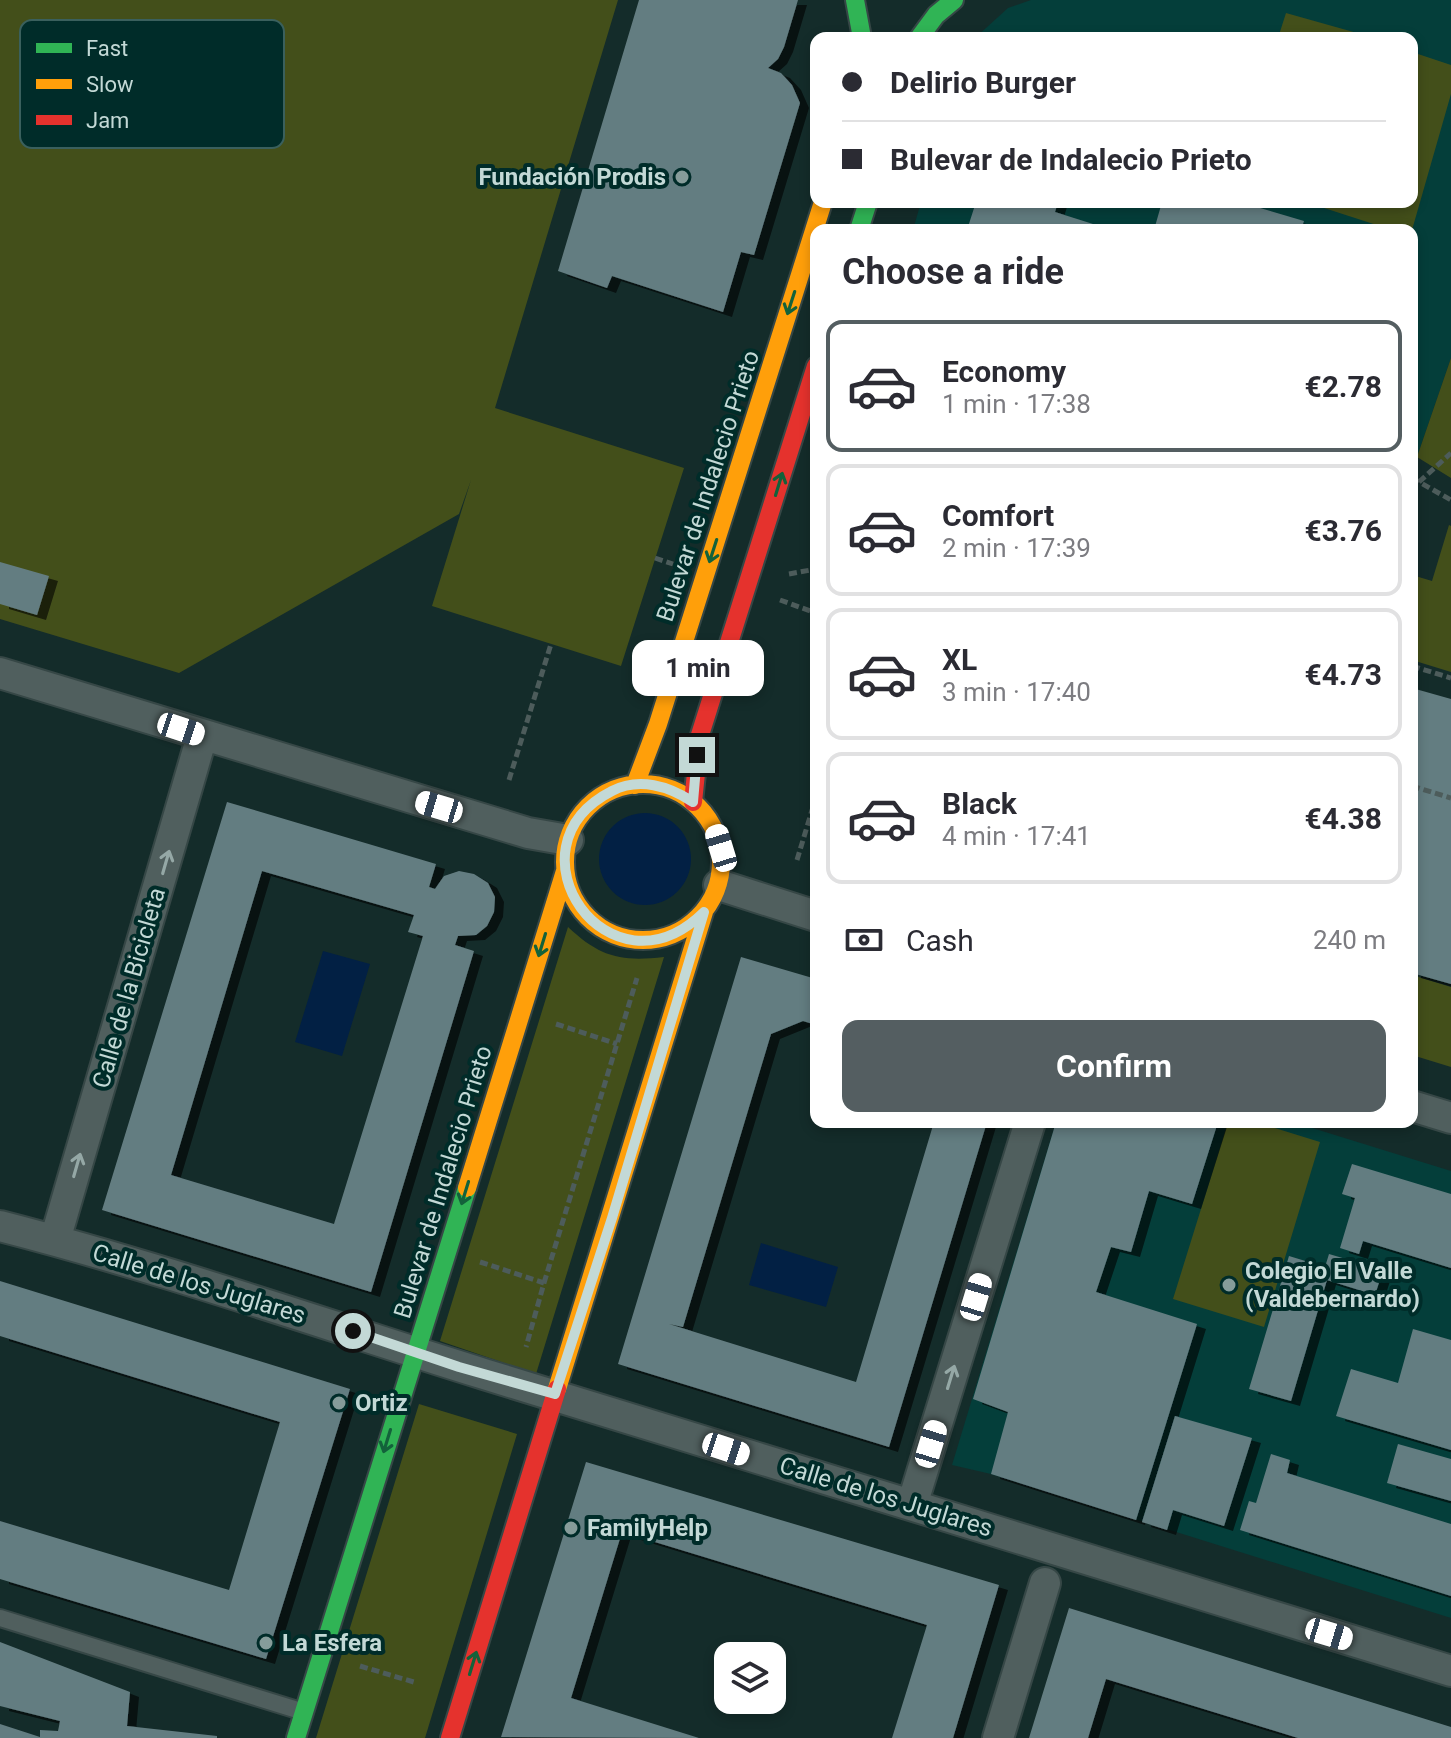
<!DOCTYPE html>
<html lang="en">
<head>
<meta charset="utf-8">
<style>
	body { margin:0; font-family:Roboto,sans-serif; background:#f2f2f3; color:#2b2b33; height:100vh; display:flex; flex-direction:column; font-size:30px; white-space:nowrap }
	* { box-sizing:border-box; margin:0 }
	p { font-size:26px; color:#7c7c81 }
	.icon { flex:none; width:44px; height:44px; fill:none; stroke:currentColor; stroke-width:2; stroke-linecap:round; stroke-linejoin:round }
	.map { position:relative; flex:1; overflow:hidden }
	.sheet { position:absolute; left:810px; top:224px; width:608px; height:904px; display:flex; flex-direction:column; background:#fff; border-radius:16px; box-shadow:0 4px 12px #0003 }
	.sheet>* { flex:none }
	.banner { position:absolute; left:810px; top:32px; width:608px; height:176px; border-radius:16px; box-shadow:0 4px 12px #0003; display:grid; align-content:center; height:176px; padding:0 32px; background:#fff }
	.buttons { position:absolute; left:714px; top:1642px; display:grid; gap:16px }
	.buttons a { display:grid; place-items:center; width:72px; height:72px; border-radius:16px; background:#fff; box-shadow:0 4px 12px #0003; font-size:40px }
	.end { position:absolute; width:36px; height:36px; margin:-18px; border:10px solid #c3d9d6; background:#111; box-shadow:0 0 0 4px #111 }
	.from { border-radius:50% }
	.bubble { position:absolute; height:56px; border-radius:16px; background:#fff; box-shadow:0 4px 12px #0003; font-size:26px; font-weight:700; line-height:56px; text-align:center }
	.car { position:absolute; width:24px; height:48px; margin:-24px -12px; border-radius:10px; box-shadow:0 0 6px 2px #0007; background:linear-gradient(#fff 24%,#345 0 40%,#fff 0 76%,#345 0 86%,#fff 0) }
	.banner b { display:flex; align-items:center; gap:28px; height:76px; font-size:30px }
	.banner b+b { border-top:2px solid #e1e1e2 }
	.banner i { width:20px; height:20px; background:#2b2b33 }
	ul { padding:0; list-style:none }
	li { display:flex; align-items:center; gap:24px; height:132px; margin:0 16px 12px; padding:0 16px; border:4px solid #e1e1e2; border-radius:16px }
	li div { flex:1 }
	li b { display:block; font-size:30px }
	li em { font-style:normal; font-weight:700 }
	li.current { border-color:#545e61 }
	li>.icon { width:72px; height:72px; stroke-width:1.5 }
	h2 { padding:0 32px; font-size:36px; line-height:96px }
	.pay { display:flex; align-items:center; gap:20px; height:88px; padding:0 32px; font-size:30px }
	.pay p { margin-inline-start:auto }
	.action { display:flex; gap:16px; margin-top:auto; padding:16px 32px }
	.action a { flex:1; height:92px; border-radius:16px; background:#545e61; color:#fff; font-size:32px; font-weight:700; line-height:92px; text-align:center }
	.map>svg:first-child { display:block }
	.built { fill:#043e3a }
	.green { fill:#434f1a }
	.water { fill:#022044 }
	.building { fill:#647d81; fill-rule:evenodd; filter:url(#shadow) }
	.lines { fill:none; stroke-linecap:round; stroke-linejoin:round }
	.lane-casing { stroke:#364746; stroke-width:20 }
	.street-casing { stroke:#364746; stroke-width:34 }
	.fast-casing { stroke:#364746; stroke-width:22 }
	.slow-casing { stroke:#364746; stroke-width:22 }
	.jam-casing { stroke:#364746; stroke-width:22 }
	.path { stroke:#4d5c5b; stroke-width:5; stroke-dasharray:8 4; stroke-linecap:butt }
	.lane { stroke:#505f5e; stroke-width:16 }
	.street { stroke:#505f5e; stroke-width:30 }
	.fast { stroke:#30b455; stroke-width:18 }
	.slow { stroke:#ff9f0a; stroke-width:18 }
	.jam { stroke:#e5322d; stroke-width:18 }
	.oneway { stroke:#13623b }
	.oneway2 { stroke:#95a8a6 }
	.route { stroke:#c3d9d6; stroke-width:10 }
	.poi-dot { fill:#869c9a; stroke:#002c29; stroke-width:3 }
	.labels { text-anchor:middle; stroke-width:8; stroke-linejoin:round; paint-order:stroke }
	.poi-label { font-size:24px; font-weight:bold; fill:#c3d9d6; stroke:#002c29; text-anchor:start }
	.street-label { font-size:24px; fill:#c3d9d6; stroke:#002c29 }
	.key { fill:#002c29; stroke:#3a605d; stroke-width:2 }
	.key-label { font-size:22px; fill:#c3d9d6 }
</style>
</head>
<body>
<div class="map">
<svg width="1451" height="1738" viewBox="0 0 1451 1738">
	<defs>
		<filter id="shadow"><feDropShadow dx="9" dy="5" stdDeviation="0" flood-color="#0009"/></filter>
	</defs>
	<rect width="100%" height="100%" fill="#142c2a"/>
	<path class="built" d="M 1031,0 L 1451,0 L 1451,358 L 1417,457 L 1412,453 L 1412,230 L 913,230 L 921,202 L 1412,202 L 1412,38 L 975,38 L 1008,8 Z
		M 1056,1122 L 1293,1122 L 1451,1171 L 1451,1618 L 991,1474 L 952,1465 Z"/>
	<path class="green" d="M 0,0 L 618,0 L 495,408 L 684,468 L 621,666 L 432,606 L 471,480 L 459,514 L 179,673 L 0,619 Z
		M 1286,13 L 1357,33 L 1355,38 L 1278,38 Z
		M 1412,52 L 1451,65 L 1451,94 L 1412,230 L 1392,230 L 1318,206 L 1319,202 L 1412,202 Z
		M 1451,358 L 1451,478 L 1417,457 Z
		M 1449,525 L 1451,526 L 1451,672 L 1412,660 L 1412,575 L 1432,581 Z
		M 568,927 C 600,957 621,962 664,957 L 536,1374 L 440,1341 Z
		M 1412,975 L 1451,987 L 1451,1067 L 1412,1055 Z
		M 1228,1122 L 1256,1122 L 1320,1142 L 1264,1327 L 1173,1299 Z
		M 419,1404 L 517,1434 L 425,1738 L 316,1738 Z"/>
	<path class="water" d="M599 859a46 46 0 1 1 92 0a46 46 0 1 1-92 0Z
		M 323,951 L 370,964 L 342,1056 L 295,1042 Z
		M 761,1243 L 838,1267 L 826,1307 L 749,1285 Z"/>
	<path class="building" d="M 639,0 L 798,0 L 784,47 L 778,59 L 768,68 L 781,73 L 792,85 L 800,103 L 754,255 L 741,252 L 723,312 L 612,276 L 607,288 L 558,271 Z
		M 976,202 L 1058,202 L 1055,212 L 1112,230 L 967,230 Z
		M 1162,202 L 1240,202 L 1304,221 L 1301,230 L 1154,230 Z
		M 0,562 L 49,576 L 37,615 L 0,604 Z
		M 1412,688 L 1451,699 L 1451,984 L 1412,973 Z
		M 227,802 L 436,864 L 429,887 L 435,889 L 444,876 L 459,871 L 474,874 L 488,883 L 495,897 L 494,912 L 487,926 L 476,935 L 458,936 L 455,945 L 474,951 L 371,1292 L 102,1210 ZM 262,871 L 414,915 L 408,932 L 423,936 L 334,1224 L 171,1175 Z
		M 741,957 L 816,979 L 816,1025 L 803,1021 L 771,1034 L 683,1327 L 669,1324 L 856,1382 L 934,1122 L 987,1122 L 889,1447 L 618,1364 Z
		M 1056,1122 L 1218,1122 L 1192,1204 L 1149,1191 L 1131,1252 L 1111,1247 L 1096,1292 L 1197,1324 L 1136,1520 L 991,1474 L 1008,1412 L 973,1399 Z
		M 1352,1164 L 1451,1194 L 1451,1268 L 1363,1241 L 1359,1254 L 1340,1248 L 1355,1198 L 1342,1194 Z
		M 1329,1254 L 1383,1270 L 1375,1295 L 1327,1280 L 1291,1401 L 1249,1389 L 1289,1256 L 1325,1267 Z
		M 0,1281 L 350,1389 L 266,1659 L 0,1579 L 0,1521 L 229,1590 L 280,1422 L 0,1336 Z
		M 1413,1329 L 1451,1340 L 1451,1450 L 1336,1416 L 1351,1369 L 1398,1383 Z
		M 1175,1416 L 1252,1438 L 1224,1526 L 1173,1510 L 1167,1530 L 1142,1522 Z
		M 1398,1444 L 1451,1459 L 1451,1501 L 1387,1483 Z
		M 1271,1454 L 1290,1460 L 1287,1473 L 1451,1524 L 1451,1596 L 1240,1530 L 1249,1501 L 1256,1503 Z
		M 586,1462 L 999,1585 L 953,1738 L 892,1738 L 927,1625 L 622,1532 L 571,1698 L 699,1738 L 501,1737 Z
		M 1069,1608 L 1451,1727 L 1451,1738 L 1298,1738 L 1106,1679 L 1088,1738 L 1029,1738 Z
		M 0,1642 L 130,1692 L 127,1726 L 217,1736 L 217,1738 L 40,1738 L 40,1730 L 58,1731 L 60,1721 L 0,1706 Z
		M 0,1724 L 40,1737 L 40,1738 L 0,1738 Z"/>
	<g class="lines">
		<defs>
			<path id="lane" d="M 0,1618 L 304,1712"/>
			<path id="street" d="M 0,673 L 528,833 L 568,840
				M 719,885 L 816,916
				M 1412,1106 L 1451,1118
				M 0,1226 C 163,1268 323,1324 484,1374 L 1451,1671
				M 55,1240 L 202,736
				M 912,1505 L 1030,1122
				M 998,1738 L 1045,1583"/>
			<path id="fast" d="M 855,0 L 862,38
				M 919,38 L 936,15 L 954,0
				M 859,230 L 868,202
				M 296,1738 L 467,1188"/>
			<path id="slow" d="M565 862a78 78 0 1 1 156 0a78 78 0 1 1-156 0Z
				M 635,785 L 658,724 L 823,202
				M 467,1188 L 565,871
				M 557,1389 L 704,912"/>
			<path id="jam" d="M 693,802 L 700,735 L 816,366
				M 450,1738 L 557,1389"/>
		</defs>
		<use href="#lane" class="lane-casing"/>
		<use href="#street" class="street-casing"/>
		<use href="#fast" class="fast-casing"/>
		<use href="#slow" class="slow-casing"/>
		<use href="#jam" class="jam-casing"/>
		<path class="path" d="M 1412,478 L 1451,500
			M 1419,482 L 1451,453
			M 655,558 L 673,564
			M 789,574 L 816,569
			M 780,600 L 816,613
			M 1412,666 L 1451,678
			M 509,780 L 551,644
			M 1412,786 L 1451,798
			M 797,860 L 816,797
			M 556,1024 L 617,1044
			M 480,1262 L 544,1283 L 526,1347
			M 544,1283 L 637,978
			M 360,1666 L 417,1683"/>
		<use href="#lane" class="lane"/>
		<use href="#street" class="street"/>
		<use href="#fast" class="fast"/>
		<use href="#slow" class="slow"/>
		<use href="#jam" class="jam"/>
	</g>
	<defs><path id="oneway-shaft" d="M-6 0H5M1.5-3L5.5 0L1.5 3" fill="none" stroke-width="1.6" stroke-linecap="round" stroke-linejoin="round" transform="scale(2)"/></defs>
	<g class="oneway">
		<use href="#oneway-shaft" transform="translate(791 303) rotate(108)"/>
		<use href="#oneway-shaft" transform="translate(779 484) rotate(-73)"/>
		<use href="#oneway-shaft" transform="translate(713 551) rotate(108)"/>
		<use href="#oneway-shaft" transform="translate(542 945) rotate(107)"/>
		<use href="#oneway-shaft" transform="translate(465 1193) rotate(107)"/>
		<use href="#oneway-shaft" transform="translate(387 1441) rotate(107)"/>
		<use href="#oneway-shaft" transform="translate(473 1663) rotate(-73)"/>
	</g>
	<g class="oneway2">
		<use href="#oneway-shaft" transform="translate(166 862) rotate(-74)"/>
		<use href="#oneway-shaft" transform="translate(77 1165) rotate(-74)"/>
		<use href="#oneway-shaft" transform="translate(951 1377) rotate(-73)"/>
	</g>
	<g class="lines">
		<path class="route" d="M 353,1331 L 459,1367 L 555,1394 L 612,1218 L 704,912 C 610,1005 500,848 612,791 C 639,777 669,786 693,802 L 697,755"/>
	</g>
	<g class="poi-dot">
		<circle cx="682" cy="177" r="8"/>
		<circle cx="1229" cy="1285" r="8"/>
		<circle cx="339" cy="1403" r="8"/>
		<circle cx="571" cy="1528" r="8"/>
		<circle cx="266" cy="1643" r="8"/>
	</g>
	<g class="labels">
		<g class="poi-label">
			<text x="666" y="185" text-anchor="end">Fundación Prodis</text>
			<text x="1245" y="1279">Colegio El Valle<tspan x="1245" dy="28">(Valdebernardo)</tspan></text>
			<text x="355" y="1411">Ortiz</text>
			<text x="587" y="1536">FamilyHelp</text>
			<text x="282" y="1651">La Esfera</text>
		</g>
		<g class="street-label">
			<text transform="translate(708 486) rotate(-72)" y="8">Bulevar de Indalecio Prieto</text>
			<text transform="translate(129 988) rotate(-74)" y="8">Calle de la Bicicleta</text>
			<text transform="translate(443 1182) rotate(-73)" y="8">Bulevar de Indalecio Prieto</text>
			<text transform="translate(199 1284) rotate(17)" y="8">Calle de los Juglares</text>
			<text transform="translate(886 1497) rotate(17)" y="8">Calle de los Juglares</text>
		</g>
	</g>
	<rect x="20" y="20" width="264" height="128" rx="12" class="key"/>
	<rect x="36" y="43" width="36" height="10" fill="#30b455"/>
	<rect x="36" y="79" width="36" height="10" fill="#ff9f0a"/>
	<rect x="36" y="115" width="36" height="10" fill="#e5322d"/>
	<g class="key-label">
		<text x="86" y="56">Fast</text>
		<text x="86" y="92">Slow</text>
		<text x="86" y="128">Jam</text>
	</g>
</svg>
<div class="buttons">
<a><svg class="icon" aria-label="layers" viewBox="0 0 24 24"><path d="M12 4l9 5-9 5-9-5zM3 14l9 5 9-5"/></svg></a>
</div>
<i class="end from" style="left:353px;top:1331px"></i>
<i class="end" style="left:697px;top:755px"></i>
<div class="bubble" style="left:632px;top:640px;width:132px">1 min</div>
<i class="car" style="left:181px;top:729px;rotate:108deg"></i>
<i class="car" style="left:439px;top:807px;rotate:287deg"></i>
<i class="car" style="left:721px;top:848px;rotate:343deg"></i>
<i class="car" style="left:976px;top:1297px;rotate:17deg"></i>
<i class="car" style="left:931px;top:1444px;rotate:17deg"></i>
<i class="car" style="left:726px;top:1449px;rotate:108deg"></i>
<i class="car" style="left:1329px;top:1634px;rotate:107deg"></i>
<div class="banner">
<b><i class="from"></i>Delirio Burger</b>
<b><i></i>Bulevar de Indalecio Prieto</b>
</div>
<section class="sheet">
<h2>Choose a ride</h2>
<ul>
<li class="current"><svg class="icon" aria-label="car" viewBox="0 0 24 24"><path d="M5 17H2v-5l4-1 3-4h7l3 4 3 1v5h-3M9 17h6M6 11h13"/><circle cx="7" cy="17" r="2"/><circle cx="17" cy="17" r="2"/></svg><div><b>Economy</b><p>1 min · 17:38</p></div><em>€2.78</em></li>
<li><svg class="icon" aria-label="car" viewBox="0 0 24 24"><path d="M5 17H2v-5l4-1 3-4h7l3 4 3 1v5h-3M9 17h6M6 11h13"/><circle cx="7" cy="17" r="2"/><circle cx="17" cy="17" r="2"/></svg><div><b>Comfort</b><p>2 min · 17:39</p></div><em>€3.76</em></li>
<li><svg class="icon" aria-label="car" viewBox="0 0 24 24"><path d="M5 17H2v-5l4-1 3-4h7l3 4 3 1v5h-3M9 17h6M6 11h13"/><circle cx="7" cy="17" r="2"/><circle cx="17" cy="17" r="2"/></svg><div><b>XL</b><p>3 min · 17:40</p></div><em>€4.73</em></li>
<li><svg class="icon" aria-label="car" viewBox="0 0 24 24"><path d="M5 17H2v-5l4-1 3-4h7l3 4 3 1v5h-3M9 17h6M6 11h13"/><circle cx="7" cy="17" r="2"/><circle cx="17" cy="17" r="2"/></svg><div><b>Black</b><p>4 min · 17:41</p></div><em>€4.38</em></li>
</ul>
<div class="pay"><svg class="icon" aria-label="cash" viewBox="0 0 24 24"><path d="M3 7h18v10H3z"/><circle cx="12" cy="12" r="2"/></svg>Cash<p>240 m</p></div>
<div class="action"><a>Confirm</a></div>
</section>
</div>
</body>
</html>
